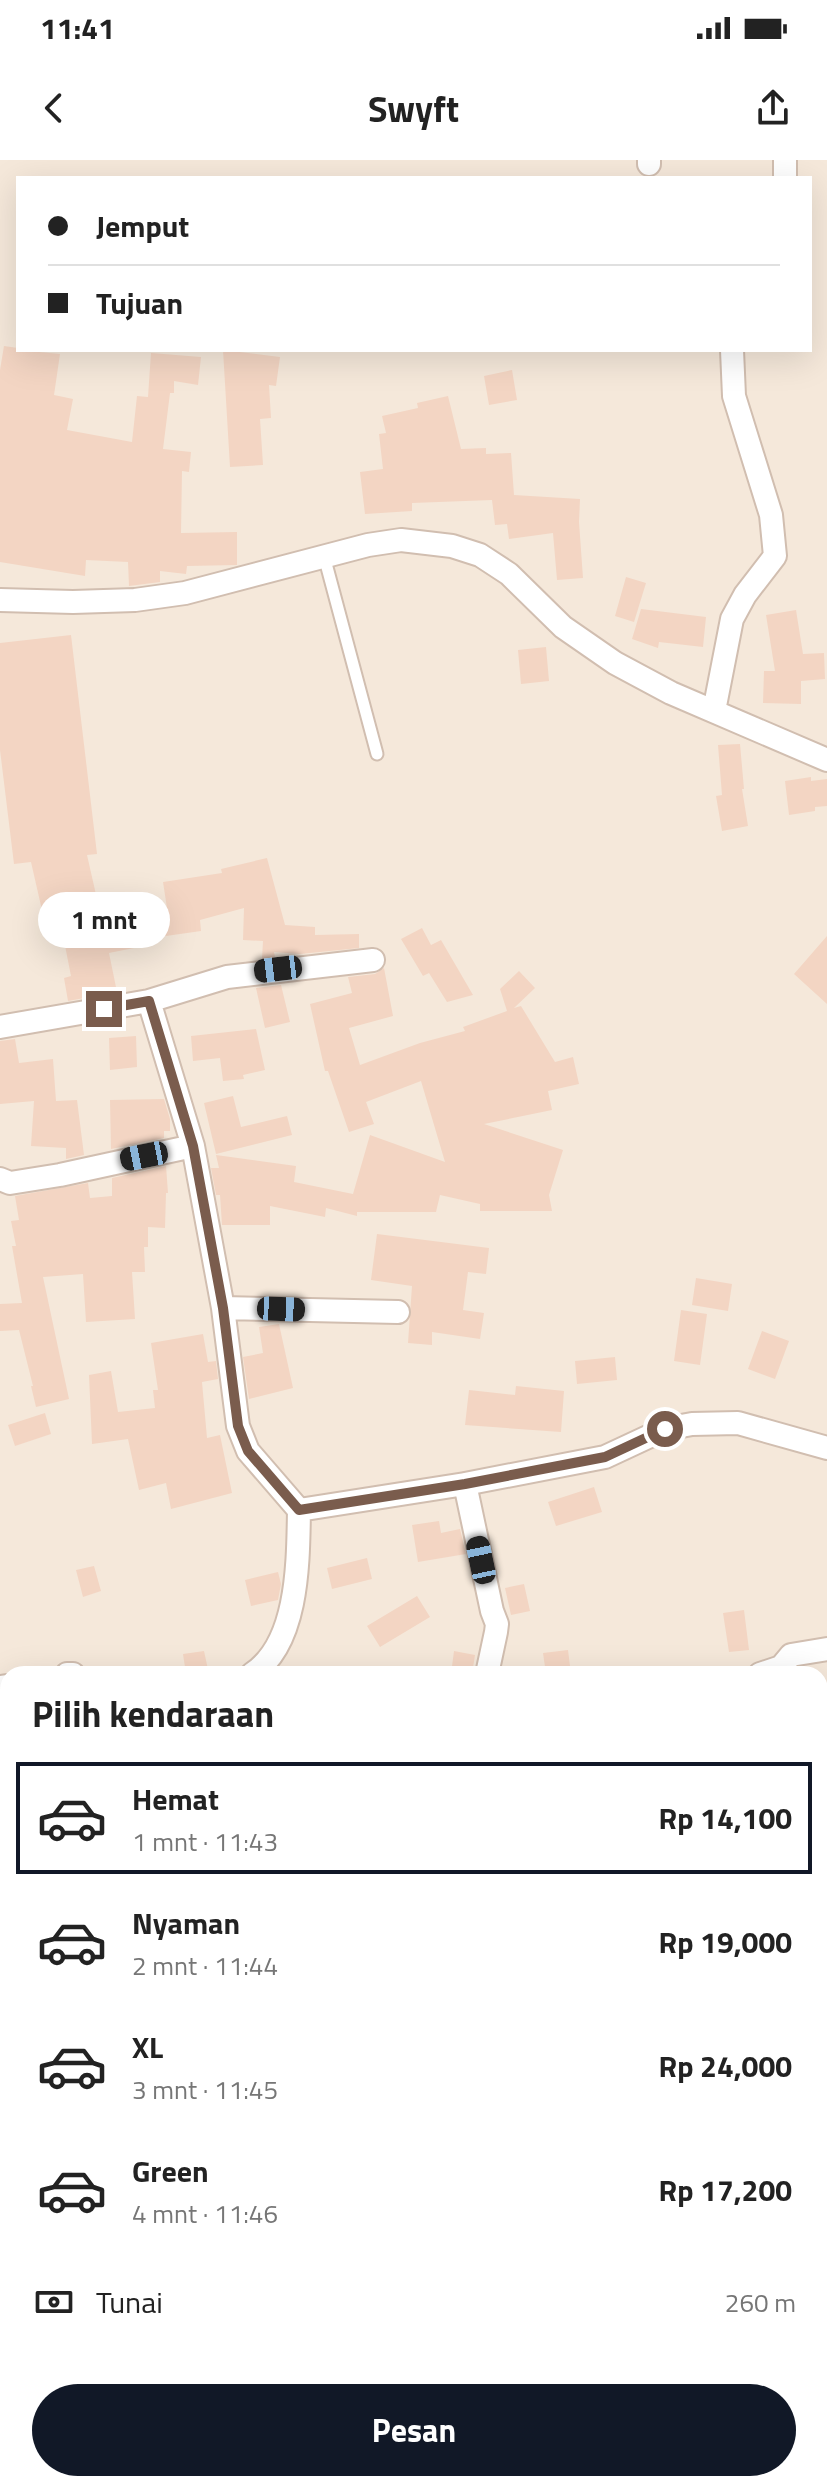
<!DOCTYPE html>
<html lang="id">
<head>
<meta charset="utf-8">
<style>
	body { margin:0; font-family:"Titillium Web",sans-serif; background:#f2f2f2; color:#222; height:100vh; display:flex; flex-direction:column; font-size:30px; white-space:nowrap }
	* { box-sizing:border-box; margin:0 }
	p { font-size:26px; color:#767676 }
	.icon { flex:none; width:44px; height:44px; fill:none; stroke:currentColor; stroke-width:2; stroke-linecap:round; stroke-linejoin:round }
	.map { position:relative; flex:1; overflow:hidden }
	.details { position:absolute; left:0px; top:1506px; width:828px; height:826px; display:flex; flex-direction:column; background:#fff; border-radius:24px 24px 0 0; box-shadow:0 8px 32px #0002 }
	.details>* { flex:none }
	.banner { position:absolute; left:16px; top:16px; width:796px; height:176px; border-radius:0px; box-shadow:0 8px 32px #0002; display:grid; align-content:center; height:176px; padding:0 32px; background:#fff }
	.end { position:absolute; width:36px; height:36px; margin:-18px; border:10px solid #7a5c4d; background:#fff; box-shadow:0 0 0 4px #fff }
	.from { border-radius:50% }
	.bubble { position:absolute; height:56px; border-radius:28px; background:#fff; box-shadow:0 8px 32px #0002; font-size:26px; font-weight:700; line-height:56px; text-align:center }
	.car { position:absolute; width:24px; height:48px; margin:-24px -12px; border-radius:10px; box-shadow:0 0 6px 2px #0007; background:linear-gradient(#222 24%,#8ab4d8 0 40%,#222 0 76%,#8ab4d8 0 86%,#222 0) }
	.banner b { display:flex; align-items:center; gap:28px; height:76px; font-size:30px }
	.banner b+b { border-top:2px solid #e0e0e0 }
	.banner i { width:20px; height:20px; background:#222 }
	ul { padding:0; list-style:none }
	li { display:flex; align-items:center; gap:24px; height:112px; margin:0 16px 12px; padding:0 16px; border:4px solid transparent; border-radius:0px }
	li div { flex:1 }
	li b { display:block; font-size:30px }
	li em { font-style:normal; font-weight:700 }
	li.on { border-color:#111827 }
	li>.icon { width:72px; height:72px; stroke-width:1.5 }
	h2 { padding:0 32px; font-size:36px; line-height:96px }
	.pay { display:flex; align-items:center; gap:20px; height:88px; padding:0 32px; font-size:30px }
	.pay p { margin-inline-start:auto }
	.cta { display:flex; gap:16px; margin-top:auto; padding:16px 32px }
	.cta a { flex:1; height:92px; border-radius:48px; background:#111827; color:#fff; font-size:32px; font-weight:700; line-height:92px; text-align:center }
	.status { display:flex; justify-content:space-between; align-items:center; height:56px; padding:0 40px; background:#fff; direction:ltr }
	.status svg { height:22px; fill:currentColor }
	header { display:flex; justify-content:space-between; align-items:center; height:104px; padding:0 32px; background:#fff; font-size:36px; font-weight:700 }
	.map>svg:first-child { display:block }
	.residential { fill:#f5e8da; fill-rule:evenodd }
	.building { fill:#f3d5c3 }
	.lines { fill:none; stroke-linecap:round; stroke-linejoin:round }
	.lane-casing { stroke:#d1beb0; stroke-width:15 }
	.street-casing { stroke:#d1beb0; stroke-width:26 }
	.lane { stroke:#fff; stroke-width:11 }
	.street { stroke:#fff; stroke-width:22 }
	.route { stroke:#7a5c4d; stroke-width:10 }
</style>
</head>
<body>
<div class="status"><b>11:41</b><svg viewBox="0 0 49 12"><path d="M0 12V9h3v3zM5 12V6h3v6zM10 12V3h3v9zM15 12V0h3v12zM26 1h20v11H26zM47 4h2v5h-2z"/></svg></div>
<header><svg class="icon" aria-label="back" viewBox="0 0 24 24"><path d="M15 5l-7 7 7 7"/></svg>Swyft<svg class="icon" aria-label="share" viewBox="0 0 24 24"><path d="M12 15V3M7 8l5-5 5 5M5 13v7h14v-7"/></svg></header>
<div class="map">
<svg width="827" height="2331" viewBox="0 0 827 2331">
	<rect width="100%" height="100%" fill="#fdf6ec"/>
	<path class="residential" d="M 0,0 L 827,0 L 827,1645 L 820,1647 L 820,1514 L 8,1514 L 8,2324 L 299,2324 L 301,2331 L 0,2331 ZM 18,18 L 810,18 L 810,190 L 18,190 Z"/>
	<path class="building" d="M 4,186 L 18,188 L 18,190 L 60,194 L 54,235 L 73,239 L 67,270 L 132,282 L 137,236 L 148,237 L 151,193 L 201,197 L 198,225 L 174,221 L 174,233 L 170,233 L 163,289 L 191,292 L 189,312 L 182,311 L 181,373 L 237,372 L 237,405 L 187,406 L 186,414 L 160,411 L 160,422 L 129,426 L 128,402 L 86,400 L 85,416 L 0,402 L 0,210 Z
		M 223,190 L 280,197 L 276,226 L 269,225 L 271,258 L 260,259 L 263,305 L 230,307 Z
		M 512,210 L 517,240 L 489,245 L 484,216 Z
		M 448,236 L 461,289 L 486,288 L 486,294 L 511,293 L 514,335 L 580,339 L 579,362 L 583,418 L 557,420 L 553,373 L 509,379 L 507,364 L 495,365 L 492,340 L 412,343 L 412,351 L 365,354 L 360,312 L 383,309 L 379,274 L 386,273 L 382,256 L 418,248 L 417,243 Z
		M 626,417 L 646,423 L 634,462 L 615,456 Z
		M 641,449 L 706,457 L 703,487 L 659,482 L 658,488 L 632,479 Z
		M 796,450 L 803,494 L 824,493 L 825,519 L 801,521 L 801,544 L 763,543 L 764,511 L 775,511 L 766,455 Z
		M 71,475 L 97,694 L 87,695 L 102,761 L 167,748 L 163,722 L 222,713 L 221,709 L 267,698 L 285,765 L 315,767 L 315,775 L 359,774 L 359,788 L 300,794 L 274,792 L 275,797 L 262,799 L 263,781 L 243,780 L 244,748 L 200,760 L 201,771 L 138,780 L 139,787 L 109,793 L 117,832 L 68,841 L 64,818 L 71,816 L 59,755 L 44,759 L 31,702 L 14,704 L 0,590 L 0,483 Z
		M 546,487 L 549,521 L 521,524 L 518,490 Z
		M 740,584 L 744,629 L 742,629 L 748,666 L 722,671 L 716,636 L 722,635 L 718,585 Z
		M 811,617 L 811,621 L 827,619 L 827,646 L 815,647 L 815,651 L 789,655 L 785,621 Z
		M 422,768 L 431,785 L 441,780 L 473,835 L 447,842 L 429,813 L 423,816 L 401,779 Z
		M 827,776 L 827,844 L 794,814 Z
		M 384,808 L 393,856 L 349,868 L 360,905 L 420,883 L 465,871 L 463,867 L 507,851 L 500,829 L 519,811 L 535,828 L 514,848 L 521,846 L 555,902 L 573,897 L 579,924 L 548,931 L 552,950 L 484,964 L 563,990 L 549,1035 L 552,1051 L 480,1051 L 480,1044 L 440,1035 L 436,1052 L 357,1052 L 357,1056 L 326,1048 L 325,1057 L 270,1046 L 270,1065 L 222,1065 L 220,1035 L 216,1035 L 211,1008 L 219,1008 L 216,995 L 296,1006 L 294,1022 L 353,1034 L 370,975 L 445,1002 L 421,921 L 366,942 L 374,964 L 349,972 L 328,911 L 325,911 L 310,844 L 352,833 L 348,817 L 375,814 Z
		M 281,825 L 290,862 L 265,868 L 256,828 Z
		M 256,869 L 265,910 L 243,915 L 244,919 L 223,921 L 220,898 L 193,901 L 191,876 Z
		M 136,876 L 137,907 L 110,910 L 109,878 Z
		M 15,879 L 19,903 L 53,899 L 56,941 L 77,940 L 84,995 L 66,999 L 66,988 L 31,986 L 34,941 L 0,944 L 0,881 Z
		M 233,936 L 241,967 L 287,956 L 292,975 L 216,994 L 204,943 Z
		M 164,939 L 170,959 L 170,971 L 164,971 L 164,978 L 111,989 L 110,940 Z
		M 166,1006 L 168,1033 L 166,1033 L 165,1068 L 148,1067 L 148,1087 L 144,1087 L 145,1112 L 132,1112 L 135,1159 L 86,1162 L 83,1114 L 43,1117 L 69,1239 L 36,1247 L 31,1226 L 33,1226 L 19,1170 L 0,1171 L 0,1144 L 22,1143 L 12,1086 L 16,1086 L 11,1061 L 19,1060 L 15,1036 L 88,1023 L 90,1038 L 112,1036 L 112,1018 Z
		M 377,1074 L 489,1088 L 486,1114 L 468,1112 L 463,1150 L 484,1153 L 480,1179 L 432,1172 L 432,1185 L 408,1183 L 412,1126 L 371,1120 Z
		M 696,1118 L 732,1124 L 728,1151 L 692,1145 Z
		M 681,1150 L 707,1154 L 700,1205 L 674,1201 Z
		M 279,1164 L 293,1228 L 249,1239 L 243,1197 L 263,1193 L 259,1167 Z
		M 762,1171 L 789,1181 L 775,1219 L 748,1209 Z
		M 203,1174 L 208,1202 L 216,1201 L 218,1219 L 202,1222 L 207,1278 L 220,1275 L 232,1333 L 171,1349 L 166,1323 L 139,1330 L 128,1279 L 92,1284 L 89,1215 L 111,1211 L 118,1252 L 155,1248 L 153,1230 L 158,1230 L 151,1183 Z
		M 615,1197 L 617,1220 L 577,1224 L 575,1201 Z
		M 516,1226 L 564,1231 L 561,1272 L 465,1265 L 469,1230 L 515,1235 Z
		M 45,1253 L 51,1274 L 15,1286 L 8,1265 Z
		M 594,1327 L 602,1352 L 556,1366 L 548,1342 Z
		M 439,1361 L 441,1373 L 460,1369 L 466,1394 L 418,1402 L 412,1365 Z
		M 367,1398 L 372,1419 L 332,1429 L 327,1408 Z
		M 94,1406 L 101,1431 L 83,1437 L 76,1410 Z
		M 278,1412 L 281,1424 L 278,1440 L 251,1446 L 245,1420 Z
		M 524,1424 L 530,1451 L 511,1455 L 505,1428 Z
		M 417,1436 L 430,1457 L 380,1487 L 367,1466 Z
		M 744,1450 L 749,1490 L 729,1492 L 723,1453 Z
		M 568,1490 L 571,1514 L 546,1514 L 543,1493 Z
		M 204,1491 L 209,1514 L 186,1514 L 183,1494 Z
		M 454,1491 L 475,1495 L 472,1514 L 451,1514 Z"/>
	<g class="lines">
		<defs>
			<path id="lane" d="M 324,396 L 377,594"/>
			<path id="street" d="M 649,4 L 649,0
				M 785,18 L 785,0
				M 0,440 L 73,442 L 135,440 L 185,433 L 368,385 L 401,380 L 452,386 L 480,395 L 509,414 L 563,467 L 615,503 L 671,533 L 827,600
				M 714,551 L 732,459 L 745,435 L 775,396 L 771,355 L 734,236 L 732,190
				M 149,841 L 193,986 L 223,1148 L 238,1266 L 248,1291 L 299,1350 C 298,1401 299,1483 252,1514
				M 0,867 L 149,841 L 227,817 L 373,800
				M 0,1019 L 10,1023 L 60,1015 L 193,986
				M 223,1148 L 398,1152
				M 465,1324 L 492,1451 L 497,1464 L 496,1472 L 487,1514
				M 299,1350 L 465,1324 L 605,1297 L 665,1269 L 692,1264 L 738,1263 L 827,1288
				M 67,1514 L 73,1514
				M 760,1514 L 781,1507 L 791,1495 L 827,1489
				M 0,1527 L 8,1526
				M 0,1890 L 8,1900
				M 0,2297 L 8,2293
				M 227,2324 L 229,2331"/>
		</defs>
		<use href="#lane" class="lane-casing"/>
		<use href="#street" class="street-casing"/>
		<use href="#lane" class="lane"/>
		<use href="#street" class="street"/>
	</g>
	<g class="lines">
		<path class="route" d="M 104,849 L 149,841 L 193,986 L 223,1148 L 238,1266 L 248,1291 L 299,1350 L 465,1324 L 605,1297 L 665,1269"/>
	</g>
</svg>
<i class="end from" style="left:665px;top:1269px"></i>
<i class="end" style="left:104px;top:849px"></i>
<div class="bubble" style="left:38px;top:732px;width:132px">1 mnt</div>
<i class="car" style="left:278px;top:809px;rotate:263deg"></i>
<i class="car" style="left:144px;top:996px;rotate:259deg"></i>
<i class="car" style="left:281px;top:1149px;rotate:92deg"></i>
<i class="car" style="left:481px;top:1400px;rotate:348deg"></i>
<div class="banner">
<b><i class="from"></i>Jemput</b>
<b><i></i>Tujuan</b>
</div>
<section class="details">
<h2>Pilih kendaraan</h2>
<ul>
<li class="on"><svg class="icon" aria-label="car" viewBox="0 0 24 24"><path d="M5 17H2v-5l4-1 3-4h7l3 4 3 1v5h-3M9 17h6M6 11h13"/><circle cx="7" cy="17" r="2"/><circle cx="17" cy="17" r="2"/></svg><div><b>Hemat</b><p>1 mnt · 11:43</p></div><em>Rp 14,100</em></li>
<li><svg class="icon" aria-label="car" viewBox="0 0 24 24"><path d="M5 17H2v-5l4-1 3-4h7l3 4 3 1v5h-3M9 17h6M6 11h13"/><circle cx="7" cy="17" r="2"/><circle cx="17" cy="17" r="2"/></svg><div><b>Nyaman</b><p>2 mnt · 11:44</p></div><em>Rp 19,000</em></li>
<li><svg class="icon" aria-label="car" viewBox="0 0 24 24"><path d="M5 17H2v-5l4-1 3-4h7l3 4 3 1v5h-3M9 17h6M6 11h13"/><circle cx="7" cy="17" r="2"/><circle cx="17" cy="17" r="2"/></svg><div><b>XL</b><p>3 mnt · 11:45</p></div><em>Rp 24,000</em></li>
<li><svg class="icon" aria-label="car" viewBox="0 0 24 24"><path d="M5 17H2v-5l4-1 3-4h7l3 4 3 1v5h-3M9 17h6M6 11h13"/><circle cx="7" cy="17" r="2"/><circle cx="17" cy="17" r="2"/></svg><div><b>Green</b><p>4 mnt · 11:46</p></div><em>Rp 17,200</em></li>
</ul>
<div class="pay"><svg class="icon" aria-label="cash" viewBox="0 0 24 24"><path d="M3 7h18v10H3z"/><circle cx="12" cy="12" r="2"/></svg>Tunai<p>260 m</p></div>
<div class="cta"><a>Pesan</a></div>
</section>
</div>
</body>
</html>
